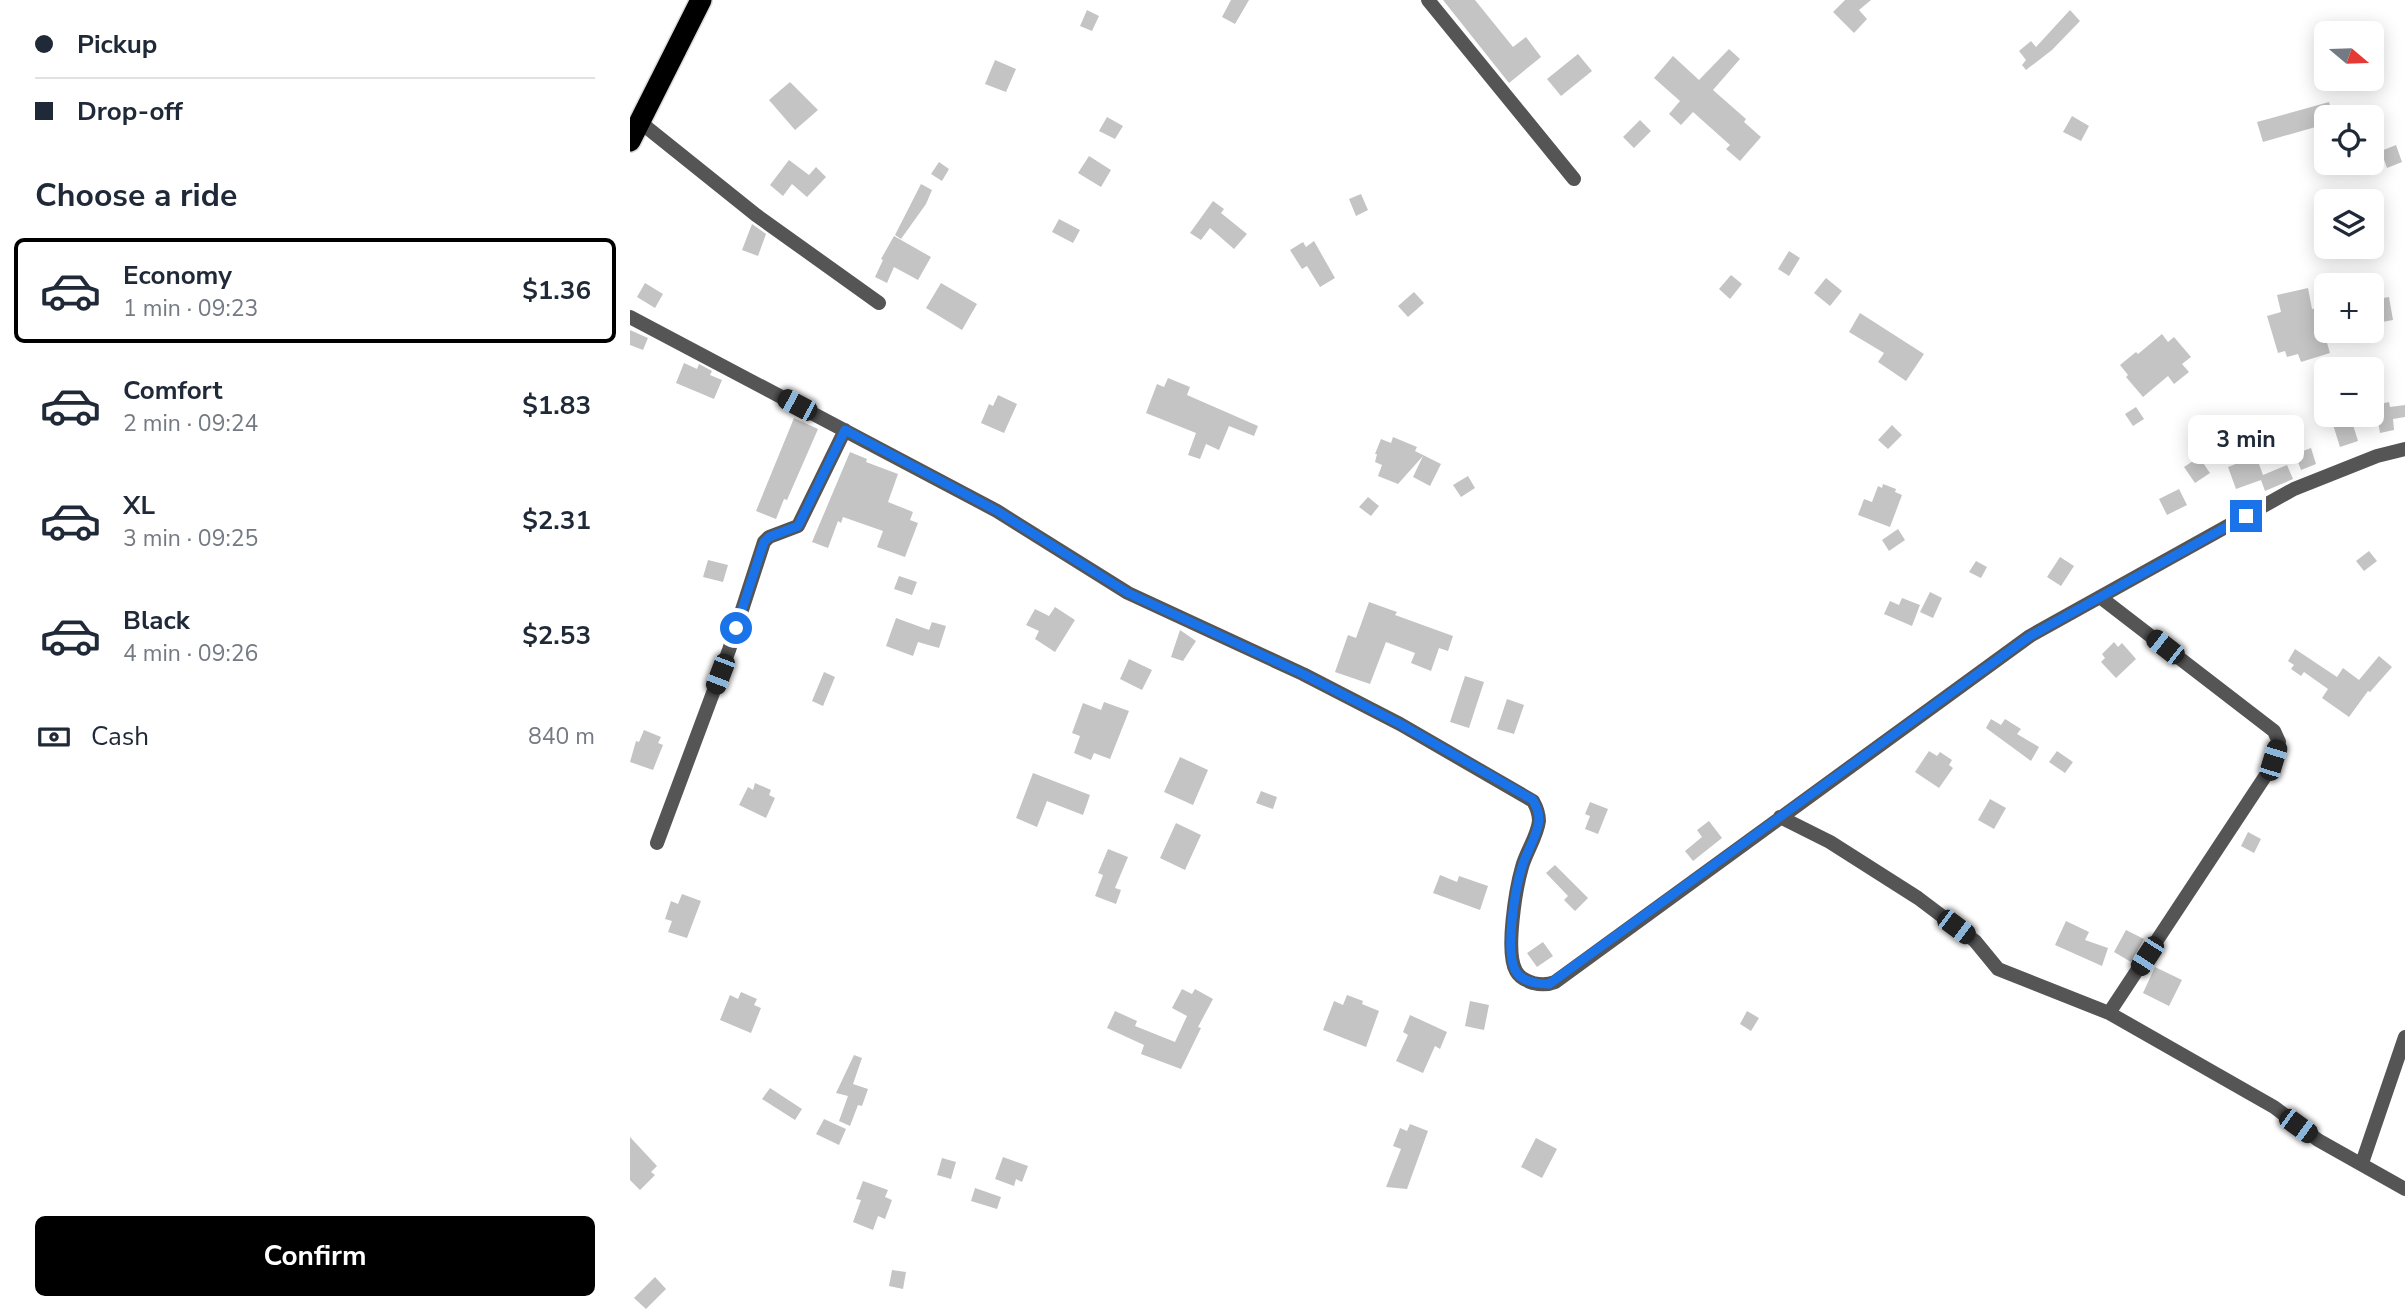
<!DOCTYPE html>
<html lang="en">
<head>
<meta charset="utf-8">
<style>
	body { margin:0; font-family:"Nunito Sans",sans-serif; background:#f2f2f3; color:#1f2937; height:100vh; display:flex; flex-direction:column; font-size:26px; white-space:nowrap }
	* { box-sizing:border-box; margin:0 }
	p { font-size:23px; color:#747a83 }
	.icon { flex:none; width:38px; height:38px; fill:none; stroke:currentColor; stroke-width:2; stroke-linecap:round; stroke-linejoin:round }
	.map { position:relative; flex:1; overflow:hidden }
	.side { display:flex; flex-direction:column; background:#fff; width:630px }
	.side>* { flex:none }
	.guide { display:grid; align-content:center; height:154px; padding:0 35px; background:#fff }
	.needle { width:46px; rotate:109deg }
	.controls { position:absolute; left:1684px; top:21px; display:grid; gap:14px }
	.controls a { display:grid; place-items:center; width:70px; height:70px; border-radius:10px; background:#fff; box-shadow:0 4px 18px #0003; font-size:35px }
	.end { position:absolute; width:32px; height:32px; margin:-16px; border:9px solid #1a73e8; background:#fff; box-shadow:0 0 0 4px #fff }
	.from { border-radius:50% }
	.bubble { position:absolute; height:49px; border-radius:10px; background:#fff; box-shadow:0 4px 18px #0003; font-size:23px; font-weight:700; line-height:49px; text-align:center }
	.car { position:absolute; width:21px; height:42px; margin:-21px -10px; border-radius:9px; box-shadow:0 0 5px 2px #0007; background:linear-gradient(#222 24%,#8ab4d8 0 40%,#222 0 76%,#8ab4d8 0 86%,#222 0) }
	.guide b { display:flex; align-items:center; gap:24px; height:66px; font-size:26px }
	.guide b+b { border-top:2px solid #e0e1e3 }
	.guide i { width:18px; height:18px; background:#1f2937 }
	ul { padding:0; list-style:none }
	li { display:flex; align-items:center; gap:21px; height:105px; margin:0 14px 10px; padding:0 21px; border:4px solid transparent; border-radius:10px }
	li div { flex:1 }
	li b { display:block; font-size:26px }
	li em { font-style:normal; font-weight:700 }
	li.selected { border-color:#000 }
	li>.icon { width:63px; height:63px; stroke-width:1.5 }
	h2 { padding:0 35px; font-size:32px; line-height:84px }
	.pay { display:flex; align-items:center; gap:18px; height:77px; padding:0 35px; font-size:26px }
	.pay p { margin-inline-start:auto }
	.cta { display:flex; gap:14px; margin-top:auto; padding:14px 35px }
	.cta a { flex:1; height:80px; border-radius:10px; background:#000; color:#fff; font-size:28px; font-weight:700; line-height:80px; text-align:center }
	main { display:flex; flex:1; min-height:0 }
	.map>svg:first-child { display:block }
	.building { fill:#c4c4c4 }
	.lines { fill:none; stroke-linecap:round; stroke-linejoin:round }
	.highway-casing { stroke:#dbdbdb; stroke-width:24 }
	.street { stroke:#555; stroke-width:14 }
	.highway { stroke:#000; stroke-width:21 }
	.route { stroke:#1a73e8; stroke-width:9 }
</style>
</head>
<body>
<main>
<section class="side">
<div class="guide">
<b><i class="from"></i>Pickup</b>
<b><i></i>Drop-off</b>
</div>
<h2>Choose a ride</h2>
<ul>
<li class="selected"><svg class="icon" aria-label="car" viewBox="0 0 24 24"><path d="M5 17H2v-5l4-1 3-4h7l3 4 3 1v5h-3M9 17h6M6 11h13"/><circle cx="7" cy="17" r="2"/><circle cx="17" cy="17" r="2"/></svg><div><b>Economy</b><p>1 min · 09:23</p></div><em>$1.36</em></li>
<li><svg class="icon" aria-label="car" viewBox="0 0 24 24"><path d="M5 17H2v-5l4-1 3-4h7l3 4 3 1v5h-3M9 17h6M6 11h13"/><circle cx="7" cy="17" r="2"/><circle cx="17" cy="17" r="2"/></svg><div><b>Comfort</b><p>2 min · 09:24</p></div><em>$1.83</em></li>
<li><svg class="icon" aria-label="car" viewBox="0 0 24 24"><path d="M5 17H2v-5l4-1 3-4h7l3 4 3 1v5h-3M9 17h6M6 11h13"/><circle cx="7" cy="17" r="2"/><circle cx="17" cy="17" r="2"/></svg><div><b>XL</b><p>3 min · 09:25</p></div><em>$2.31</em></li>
<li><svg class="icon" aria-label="car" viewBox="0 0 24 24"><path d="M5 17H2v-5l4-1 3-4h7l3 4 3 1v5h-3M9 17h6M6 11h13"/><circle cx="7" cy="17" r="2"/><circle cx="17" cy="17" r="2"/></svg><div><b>Black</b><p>4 min · 09:26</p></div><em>$2.53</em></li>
</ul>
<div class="pay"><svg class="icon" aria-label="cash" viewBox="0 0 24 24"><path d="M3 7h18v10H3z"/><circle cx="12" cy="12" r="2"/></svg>Cash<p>840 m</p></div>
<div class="cta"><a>Confirm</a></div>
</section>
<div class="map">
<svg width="1775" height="1310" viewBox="0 0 1775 1310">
	<rect width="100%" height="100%" fill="#fff"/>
	<path class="building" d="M 601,0 L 619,0 L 605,24 L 592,17 Z
		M 813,0 L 845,0 L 883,47 L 896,37 L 911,57 L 879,83 Z
		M 1215,0 L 1241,0 L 1229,10 L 1237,19 L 1224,33 L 1203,12 Z
		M 457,10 L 469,16 L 462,31 L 450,26 Z
		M 1440,10 L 1450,21 L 1422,50 L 1396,70 L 1392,65 L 1396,60 L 1389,51 L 1401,41 L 1406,47 Z
		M 1099,49 L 1110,59 L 1083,90 L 1116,119 L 1114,122 L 1131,137 L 1110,161 L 1096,149 L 1100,145 L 1063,112 L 1051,125 L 1039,114 L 1050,101 L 1024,78 L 1043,56 L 1069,80 Z
		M 948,54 L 962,71 L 931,96 L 917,79 Z
		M 365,60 L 386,69 L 376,92 L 355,84 Z
		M 160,82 L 188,110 L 165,130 L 139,100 Z
		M 1699,102 L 1703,117 L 1696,117 L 1696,124 L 1633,142 L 1627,122 Z
		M 1442,116 L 1459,126 L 1451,141 L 1433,132 Z
		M 477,117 L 493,126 L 485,139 L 469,131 Z
		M 1010,120 L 1021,131 L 1004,148 L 993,137 Z
		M 1766,145 L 1772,162 L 1757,168 L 1751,151 Z
		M 459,156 L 481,170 L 471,187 L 448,173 Z
		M 159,160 L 179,175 L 186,167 L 196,177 L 177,197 L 162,184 L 153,196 L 140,185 Z
		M 309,162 L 319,169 L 312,181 L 301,174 Z
		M 291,184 L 302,190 L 296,204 L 271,239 L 265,235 Z
		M 731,194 L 738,210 L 726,216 L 719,199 Z
		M 583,201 L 594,209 L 591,213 L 617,234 L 604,249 L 580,228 L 571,240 L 560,233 Z
		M 429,219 L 450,230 L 443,243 L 422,232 Z
		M 122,224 L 136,234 L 128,256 L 112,250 Z
		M 264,236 L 301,257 L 288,280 L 264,267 L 257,283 L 245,277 L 253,260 L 251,259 Z
		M 684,241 L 705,278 L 690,287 L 677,266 L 672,269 L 660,250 L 673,242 L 676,247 Z
		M 1159,251 L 1170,258 L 1159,276 L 1148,269 Z
		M 1101,275 L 1112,284 L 1100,299 L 1089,289 Z
		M 1196,278 L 1212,291 L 1200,306 L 1184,293 Z
		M 15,283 L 33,294 L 25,308 L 7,297 Z
		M 311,283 L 347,304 L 332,330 L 296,308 Z
		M 1678,288 L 1682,309 L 1687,308 L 1700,353 L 1671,362 L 1668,354 L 1657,357 L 1655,351 L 1648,353 L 1637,316 L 1651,312 L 1647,295 Z
		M 784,292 L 794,303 L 778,317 L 768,306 Z
		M 1759,297 L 1763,320 L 1741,324 L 1741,300 Z
		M 1230,313 L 1294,354 L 1276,381 L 1248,362 L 1254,353 L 1219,332 Z
		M 0,330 L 18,338 L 13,350 L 0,345 Z
		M 1532,334 L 1538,342 L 1544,337 L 1561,357 L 1552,364 L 1559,372 L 1544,384 L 1538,376 L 1513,397 L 1496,377 L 1498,375 L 1490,365 L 1506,352 L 1508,354 Z
		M 54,363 L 67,369 L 69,364 L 82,371 L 80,375 L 92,380 L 84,399 L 46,383 Z
		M 538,378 L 560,387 L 557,395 L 628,426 L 624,436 L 599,426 L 589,450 L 576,444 L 570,459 L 558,455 L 566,433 L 516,413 L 527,384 L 534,387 Z
		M 368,395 L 387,404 L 374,433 L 351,423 L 359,404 L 363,406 Z
		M 1759,402 L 1760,407 L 1775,405 L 1775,417 L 1763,419 L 1764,430 L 1750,433 L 1745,405 Z
		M 1506,407 L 1514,419 L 1503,426 L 1495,414 Z
		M 1700,415 L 1720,415 L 1728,441 L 1710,447 Z
		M 164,418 L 188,429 L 157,500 L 154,499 L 146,519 L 126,511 Z
		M 1262,425 L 1272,435 L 1258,449 L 1248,440 Z
		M 763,437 L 787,447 L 785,451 L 811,464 L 800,486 L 783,477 L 793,456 L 768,484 L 748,476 L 752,465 L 745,462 L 747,454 L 745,454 L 751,439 L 761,443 Z
		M 1681,448 L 1686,464 L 1671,470 L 1665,454 Z
		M 220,452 L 237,459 L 236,462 L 268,474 L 258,502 L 283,512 L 280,520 L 288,523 L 275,557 L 247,547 L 253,531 L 213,517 L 211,523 L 208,521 L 198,548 L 182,542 Z
		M 1626,456 L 1633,475 L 1657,465 L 1663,479 L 1635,491 L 1631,480 L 1606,489 L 1598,467 Z
		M 1569,457 L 1580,473 L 1565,483 L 1554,467 Z
		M 838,476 L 845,488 L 831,497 L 823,485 Z
		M 1253,484 L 1266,489 L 1265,492 L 1272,495 L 1260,527 L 1228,515 L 1234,499 L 1242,502 L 1248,486 L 1252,488 Z
		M 1549,489 L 1557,505 L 1537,515 L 1529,499 Z
		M 738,497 L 749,506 L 741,516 L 729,507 Z
		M 1268,529 L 1275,540 L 1259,551 L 1252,540 Z
		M 1739,551 L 1747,561 L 1734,571 L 1726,561 Z
		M 1430,557 L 1444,566 L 1431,586 L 1417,577 Z
		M 78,560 L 98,565 L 93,582 L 73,577 Z
		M 1346,561 L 1357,567 L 1351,578 L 1339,572 Z
		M 269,576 L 287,582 L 282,595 L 264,589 Z
		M 1300,592 L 1312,598 L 1303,618 L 1290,612 Z
		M 1272,598 L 1290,605 L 1282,626 L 1254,614 L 1260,601 L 1269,605 Z
		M 739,602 L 767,612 L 765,615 L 823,636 L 818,651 L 809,648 L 801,671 L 781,663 L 785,653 L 756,642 L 740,684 L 705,672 L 718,635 L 726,638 Z
		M 425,607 L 445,620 L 425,652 L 405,639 L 409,631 L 396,625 L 405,609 L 419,616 Z
		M 266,618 L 299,630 L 302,622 L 316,626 L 309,648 L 288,642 L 283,656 L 256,646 Z
		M 550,630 L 566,641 L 553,661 L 541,657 Z
		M 1484,642 L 1488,647 L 1492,643 L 1506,659 L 1486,678 L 1471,662 L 1475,658 L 1472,654 Z
		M 1665,649 L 1707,677 L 1713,668 L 1729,680 L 1749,656 L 1762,667 L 1740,692 L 1738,691 L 1719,717 L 1692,698 L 1698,689 L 1674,672 L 1671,676 L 1661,669 L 1664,665 L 1658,661 Z
		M 499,659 L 522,670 L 512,690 L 490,679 Z
		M 194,672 L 205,677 L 193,706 L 182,701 Z
		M 835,676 L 854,682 L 839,728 L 820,722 Z
		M 877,699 L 894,705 L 884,734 L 867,729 Z
		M 474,702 L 499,711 L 480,759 L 464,753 L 461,760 L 444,753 L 450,736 L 442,733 L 453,703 L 471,710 Z
		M 1361,719 L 1371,725 L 1375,719 L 1391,729 L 1387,734 L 1409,747 L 1401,761 L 1356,728 Z
		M 14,730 L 31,737 L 28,743 L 33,745 L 23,770 L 0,762 L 6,741 L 9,742 Z
		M 1299,751 L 1307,756 L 1310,752 L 1322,760 L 1319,765 L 1323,768 L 1309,788 L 1285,772 Z
		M 1427,751 L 1443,762 L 1435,773 L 1419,762 Z
		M 550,757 L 578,770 L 563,805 L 534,792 Z
		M 403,773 L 460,795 L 453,815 L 417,801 L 407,827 L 386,818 Z
		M 125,783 L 141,790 L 139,795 L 145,798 L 136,818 L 109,805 L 118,787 L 123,790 Z
		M 631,791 L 647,797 L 643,809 L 626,803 Z
		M 1360,799 L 1376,808 L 1364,829 L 1348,820 Z
		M 960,802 L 978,809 L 968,834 L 955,829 L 960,816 L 955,814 Z
		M 1079,821 L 1092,838 L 1063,861 L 1055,851 L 1072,837 L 1067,830 Z
		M 546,823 L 571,835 L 555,870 L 530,858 Z
		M 1618,832 L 1631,839 L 1624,853 L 1611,846 Z
		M 478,849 L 498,857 L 485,888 L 491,890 L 486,904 L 465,896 L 473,875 L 468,873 Z
		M 925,865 L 958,898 L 945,911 L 934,900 L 938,896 L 916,873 Z
		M 810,875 L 827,882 L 829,876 L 858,886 L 850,910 L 803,893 Z
		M 52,894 L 71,901 L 57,938 L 38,932 L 42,921 L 35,919 L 41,901 L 48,904 Z
		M 1436,921 L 1459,932 L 1455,940 L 1478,948 L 1472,966 L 1425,945 Z
		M 1496,930 L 1514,939 L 1501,962 L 1484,952 Z
		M 913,942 L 923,956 L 907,967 L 897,953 Z
		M 1525,967 L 1552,980 L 1539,1006 L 1513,993 Z
		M 552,989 L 562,994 L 565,989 L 583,999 L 568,1027 L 571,1028 L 551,1069 L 511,1054 L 514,1045 L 477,1028 L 485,1011 L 507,1021 L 505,1026 L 545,1042 L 557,1016 L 542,1008 Z
		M 111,992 L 127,999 L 124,1005 L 131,1008 L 121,1033 L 90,1020 L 100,995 L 108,999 Z
		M 717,995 L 733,1001 L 732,1004 L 749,1011 L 736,1047 L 693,1030 L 704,1001 L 713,1005 Z
		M 840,1001 L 859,1005 L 854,1030 L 835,1026 Z
		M 1117,1011 L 1129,1018 L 1121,1031 L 1110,1024 Z
		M 780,1015 L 817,1032 L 810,1049 L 805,1046 L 793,1073 L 766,1061 L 778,1035 L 773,1032 Z
		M 224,1055 L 232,1058 L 223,1084 L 238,1089 L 232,1106 L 228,1105 L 220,1126 L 209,1121 L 218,1096 L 206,1093 Z
		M 140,1088 L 172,1109 L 165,1120 L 132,1099 Z
		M 194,1119 L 216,1129 L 209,1145 L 186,1134 Z
		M 780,1124 L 798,1131 L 777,1189 L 756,1187 L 771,1149 L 763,1146 L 770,1128 L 777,1131 Z
		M 0,1137 L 27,1166 L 21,1172 L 25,1175 L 10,1190 L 0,1180 Z
		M 906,1138 L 927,1149 L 912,1178 L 891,1167 Z
		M 373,1157 L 398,1166 L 392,1182 L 386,1179 L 384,1186 L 365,1179 Z
		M 312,1158 L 326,1162 L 321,1179 L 307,1175 Z
		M 233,1181 L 258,1190 L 255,1197 L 262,1200 L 255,1219 L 248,1216 L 243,1230 L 223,1222 L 231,1200 L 226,1199 Z
		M 345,1188 L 371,1197 L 367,1209 L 341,1201 Z
		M 262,1270 L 276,1272 L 273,1289 L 259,1286 Z
		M 25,1277 L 36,1289 L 16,1309 L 4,1298 Z"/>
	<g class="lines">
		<defs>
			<path id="highway" d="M 0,141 L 71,0"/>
		</defs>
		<use href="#highway" class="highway-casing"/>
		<path class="street" d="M 798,0 L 944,179
			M 10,122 L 126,215 L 249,303
			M 0,317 L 367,511 L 498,593 L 673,674 L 770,724 L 903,801 C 907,808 909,813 909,821 C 907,837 896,852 892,867 C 886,888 875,952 886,971 C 889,977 897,981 903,983 C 911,985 918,985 925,982 L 1400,636 L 1664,489 L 1747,456 L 1775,449
			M 1470,597 L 1644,731 L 1649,742 L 1636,775 L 1479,1013
			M 1150,817 L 1200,842 L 1288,898 L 1345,941 L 1368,969 L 1479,1013 L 1644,1107 L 1688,1140 L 1775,1189
			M 27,843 L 99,650 L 134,542 L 139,537 L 168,526 L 215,430
			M 1732,1163 L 1775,1037"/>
		<use href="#highway" class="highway"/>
	</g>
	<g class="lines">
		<path class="route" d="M 106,628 L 134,542 L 139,537 L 168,526 L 215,430 L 367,511 L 498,593 L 673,674 L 770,724 L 903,800 C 907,808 909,812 909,821 C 907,837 896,852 892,867 C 885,889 875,950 885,970 C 891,982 908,984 919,984 L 1400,636 L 1616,516"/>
	</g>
</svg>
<div class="controls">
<a><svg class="needle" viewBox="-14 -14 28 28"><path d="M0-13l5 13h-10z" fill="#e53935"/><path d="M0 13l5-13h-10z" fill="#747a83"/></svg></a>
<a><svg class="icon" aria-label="locate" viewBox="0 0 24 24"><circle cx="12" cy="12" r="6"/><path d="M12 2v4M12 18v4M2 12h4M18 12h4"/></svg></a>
<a><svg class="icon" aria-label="layers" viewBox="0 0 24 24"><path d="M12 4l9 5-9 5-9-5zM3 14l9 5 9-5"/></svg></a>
<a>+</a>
<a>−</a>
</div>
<i class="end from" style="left:106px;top:628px"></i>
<i class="end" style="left:1616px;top:516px"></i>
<div class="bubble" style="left:1558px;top:415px;width:116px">3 min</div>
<i class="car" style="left:167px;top:405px;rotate:298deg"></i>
<i class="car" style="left:1535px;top:647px;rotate:308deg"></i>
<i class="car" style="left:90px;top:674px;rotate:201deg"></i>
<i class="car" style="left:1643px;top:760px;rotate:17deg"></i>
<i class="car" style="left:1326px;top:927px;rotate:127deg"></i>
<i class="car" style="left:1517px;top:956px;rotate:213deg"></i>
<i class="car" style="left:1668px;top:1126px;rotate:126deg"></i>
</div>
</main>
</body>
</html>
